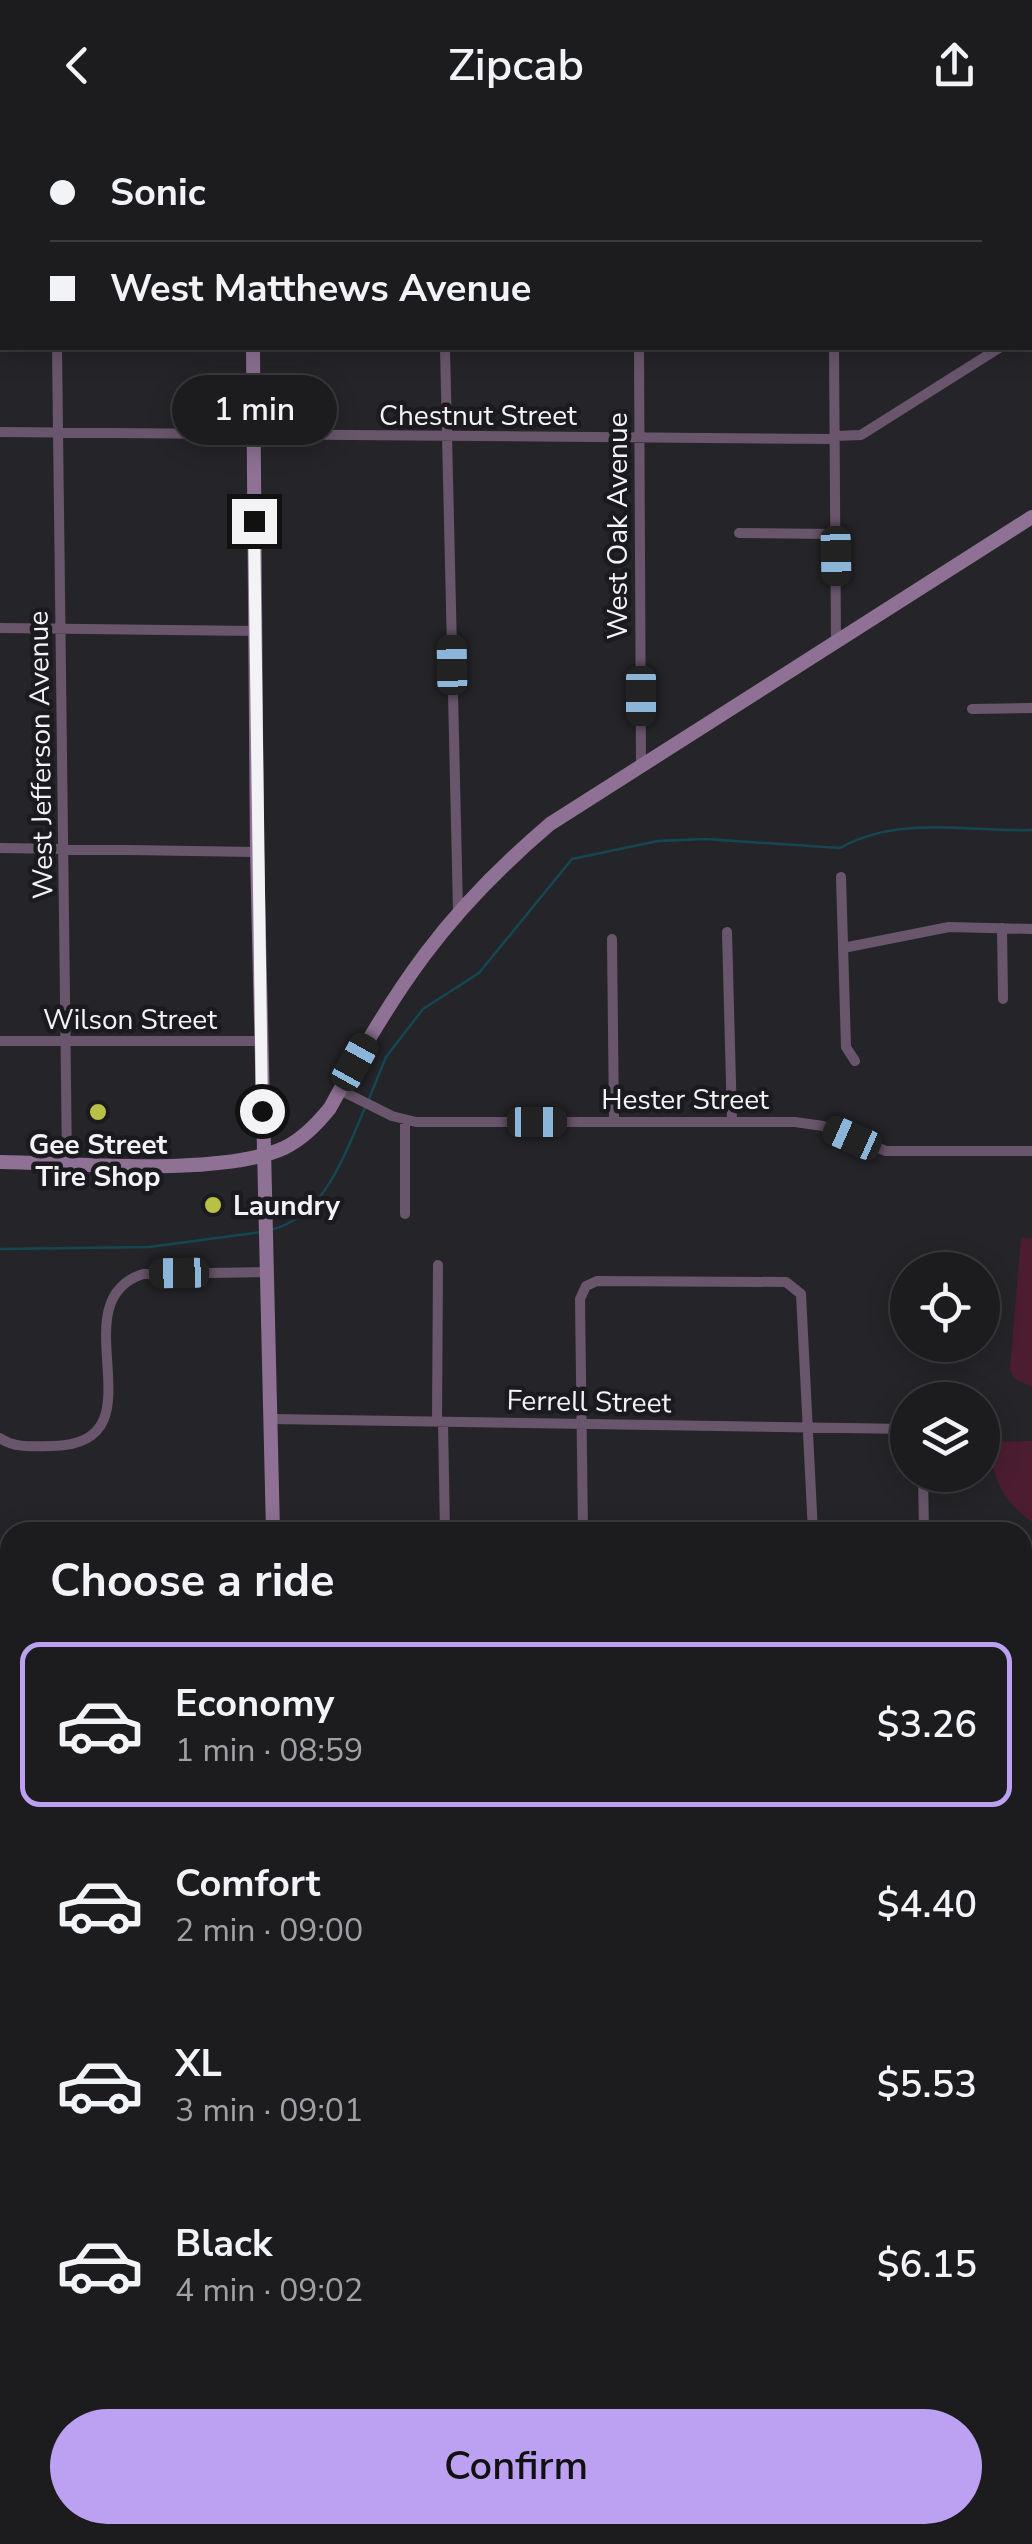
<!DOCTYPE html>
<html lang="en">
<head>
<meta charset="utf-8">
<style>
	body { margin:0; font-family:"Nunito Sans",sans-serif; background:#252528; color:#f1f3f6; height:100vh; display:flex; flex-direction:column; font-size:38px; white-space:nowrap }
	* { box-sizing:border-box; margin:0 }
	p { font-size:32px; color:#a0a1a4 }
	.icon { flex:none; width:55px; height:55px; fill:none; stroke:currentColor; stroke-width:2; stroke-linecap:round; stroke-linejoin:round }
	.map { position:relative; flex:1; overflow:hidden }
	.side { position:absolute; left:0px; top:1392px; width:1032px; height:1022px; display:flex; flex-direction:column; background:#1c1c1f; border-radius:30px 30px 0 0; box-shadow:0 5px 25px #0003,0 0 0 2px #3a3a3d }
	.side>* { flex:none }
	.guide { position:absolute; left:0px; top:0px; width:1032px; height:220px; box-shadow:0 5px 25px #0003,0 0 0 2px #3a3a3d; display:grid; align-content:center; height:220px; padding:0 50px; background:#1c1c1f }
	.fabs { position:absolute; left:890px; top:1122px; display:grid; gap:20px }
	.fabs a { display:grid; place-items:center; width:110px; height:110px; border-radius:50%; background:#1c1c1f; box-shadow:0 5px 25px #0003,0 0 0 2px #3a3a3d; font-size:50px }
	.end { position:absolute; width:45px; height:45px; margin:-22px; border:12px solid #f3f3f6; background:#111; box-shadow:0 0 0 5px #111 }
	.from { border-radius:50% }
	.bubble { position:absolute; height:70px; border-radius:35px; background:#1c1c1f; box-shadow:0 5px 25px #0003,0 0 0 2px #3a3a3d; font-size:32px; font-weight:600; line-height:70px; text-align:center }
	.car { position:absolute; width:30px; height:60px; margin:-30px -15px; border-radius:12px; box-shadow:0 0 8px 2px #0007; background:linear-gradient(#222 24%,#8ab4d8 0 40%,#222 0 76%,#8ab4d8 0 86%,#222 0) }
	.guide b { display:flex; align-items:center; gap:35px; height:95px; font-size:38px }
	.guide b+b { border-top:2px solid #3a3a3d }
	.guide i { width:25px; height:25px; background:#f1f3f6 }
	ul { padding:0; list-style:none }
	li { display:flex; align-items:center; gap:30px; height:165px; margin:0 20px 15px; padding:0 30px; border:5px solid transparent; border-radius:20px }
	li div { flex:1 }
	li b { display:block; font-size:38px }
	li em { font-style:normal; font-weight:600 }
	li.selected { border-color:#bca0f2 }
	li>.icon { width:90px; height:90px; stroke-width:1.5 }
	h2 { padding:0 50px; font-size:45px; line-height:120px }
	.button { display:flex; gap:20px; margin-top:auto; padding:20px 50px }
	.button a { flex:1; height:115px; border-radius:60px; background:#bca0f2; color:#111; font-size:40px; font-weight:600; line-height:115px; text-align:center }
	header { display:flex; justify-content:space-between; align-items:center; height:130px; padding:0 50px; background:#1c1c1f; font-size:45px; font-weight:600 }
	.map>svg:first-child { display:block }
	.green { fill:#4c1d31 }
	.cemetery { fill:url(#cemetery-stones) }
	.lines { fill:none; stroke-linecap:round; stroke-linejoin:round }
	.stream { stroke:#144753; stroke-width:2.5 }
	.street { stroke:#69566c; stroke-width:10 }
	.secondary { stroke:#8e7194; stroke-width:14 }
	.route { stroke:#f3f3f6; stroke-width:12 }
	.poi-dot { fill:#b9c046; stroke:#1b1b1f; stroke-width:4 }
	.labels { text-anchor:middle; stroke-width:9; stroke-linejoin:round; paint-order:stroke }
	.street-label { font-size:28px; fill:#f3f3f6; stroke:#1b1b1f }
	.poi-label { font-size:28px; font-weight:bold; fill:#f3f3f6; stroke:#1b1b1f }
</style>
</head>
<body>
<header><svg class="icon" aria-label="back" viewBox="0 0 24 24"><path d="M15 5l-7 7 7 7"/></svg>Zipcab<svg class="icon" aria-label="share" viewBox="0 0 24 24"><path d="M12 15V3M7 8l5-5 5 5M5 13v7h14v-7"/></svg></header>
<div class="map">
<svg width="1032" height="2414" viewBox="0 0 1032 2414">
	<defs>
		<pattern id="cemetery-stones" width="16" height="16" patternUnits="userSpaceOnUse" patternTransform="scale(2.5)"><rect width="16" height="16" fill="#4c1d31"/><path d="M2 7V4a2 2 0 0 1 4 0v3zM10 15v-3a2 2 0 0 1 4 0v3z" fill="#663e4f"/></pattern>
	</defs>
	<rect width="100%" height="100%" fill="#252529"/>
	<path class="green" d="M 1021,1108 L 1032,1108 L 1032,1257 L 1014,1248 L 1010,1239 Z
		M 1032,1311 L 1032,1392 C 1002,1370 993,1348 988,1312 Z"/>
	<path class="cemetery" d="M 310,2405 L 757,2405 L 757,2414 L 310,2414 Z"/>
	<g class="lines">
		<path class="stream" d="M 368,971 L 386,927 L 423,879 L 479,843 L 572,729 L 658,711 L 705,709 L 840,718 C 899,685 968,702 1032,700
			M 270,1100 C 325,1087 344,1025 365,978
			M 0,1119 L 149,1117 L 262,1102"/>
		<path class="street" d="M 55,0 L 55,2
			M 443,0 L 443,2
			M 636,0 L 636,2
			M 832,0 L 832,2
			M 1015,2 L 1019,0
			M 0,102 L 2,102
			M 1030,198 L 1032,197
			M 57,218 L 67,1032
			M 445,218 L 458,780
			M 639,218 L 641,633
			M 834,218 L 836,511
			M 0,302 L 835,309
			M 835,306 L 861,305 L 999,218
			M 739,403 L 835,404
			M 0,498 L 256,501
			M 972,579 L 1032,578
			M 0,718 L 257,722
			M 841,747 L 846,917 L 855,931
			M 1002,798 L 1003,869
			M 727,802 L 732,991
			M 612,809 L 614,991
			M 843,818 L 949,797 L 1032,799
			M 0,911 L 261,911
			M 340,960 L 392,986 L 416,992 L 795,992 L 823,996 L 886,1021 L 1032,1021
			M 405,1084 L 405,990
			M 270,1289 L 908,1299
			M 437,1292 L 438,1135
			M 443,1292 L 445,1402
			M 0,1308 C 16,1319 35,1316 53,1316 C 166,1314 56,1172 143,1144 L 266,1142
			M 923,1345 L 924,1402
			M 583,1402 L 580,1169 L 586,1156 L 597,1151 L 786,1152 L 801,1164 L 813,1402
			M 0,1454 L 10,1454
			M 1022,1525 L 1032,1534
			M 1022,1617 L 1032,1613
			M 1022,1740 L 1032,1757
			M 1022,1791 L 1032,1786
			M 0,1825 L 10,1825
			M 1022,2385 L 1032,2385"/>
		<path class="secondary" d="M 250,0 L 250,2
			M 253,218 L 257,722 L 273,1402
			M 0,1032 C 74,1033 220,1047 284,1018 C 303,1009 317,994 330,978 C 397,856 443,785 550,694 L 1032,387
			M 296,2405 L 296,2414"/>
	</g>
	<g class="lines">
		<path class="route" d="M 254,391 L 262,981"/>
	</g>
	<g class="poi-dot">
		<circle cx="98" cy="982" r="10"/>
		<circle cx="213" cy="1075" r="10"/>
	</g>
	<g class="labels">
		<g class="street-label">
			<text x="478" y="295">Chestnut Street</text>
			<text transform="translate(617 396) rotate(-90)" y="10">West Oak Avenue</text>
			<text transform="translate(40 625) rotate(-91)" y="10">West Jefferson Avenue</text>
			<text x="130" y="899">Wilson Street</text>
			<text x="685" y="979">Hester Street</text>
			<text transform="translate(589 1271) rotate(1)" y="10">Ferrell Street</text>
		</g>
		<g class="poi-label">
			<text x="98" y="1024">Gee Street<tspan x="98" dy="32">Tire Shop</tspan></text>
			<text x="233" y="1085" text-anchor="start">Laundry</text>
		</g>
	</g>
</svg>
<div class="fabs">
<a><svg class="icon" aria-label="locate" viewBox="0 0 24 24"><circle cx="12" cy="12" r="6"/><path d="M12 2v4M12 18v4M2 12h4M18 12h4"/></svg></a>
<a><svg class="icon" aria-label="layers" viewBox="0 0 24 24"><path d="M12 4l9 5-9 5-9-5zM3 14l9 5 9-5"/></svg></a>
</div>
<i class="end from" style="left:262px;top:981px"></i>
<i class="end" style="left:254px;top:391px"></i>
<div class="bubble" style="left:172px;top:245px;width:165px">1 min</div>
<i class="car" style="left:836px;top:426px;rotate:179deg"></i>
<i class="car" style="left:452px;top:535px;rotate:359deg"></i>
<i class="car" style="left:641px;top:566px;rotate:180deg"></i>
<i class="car" style="left:355px;top:932px;rotate:29deg"></i>
<i class="car" style="left:537px;top:992px;rotate:90deg"></i>
<i class="car" style="left:852px;top:1008px;rotate:294deg"></i>
<i class="car" style="left:179px;top:1143px;rotate:269deg"></i>
<div class="guide">
<b><i class="from"></i>Sonic</b>
<b><i></i>West Matthews Avenue</b>
</div>
<section class="side">
<h2>Choose a ride</h2>
<ul>
<li class="selected"><svg class="icon" aria-label="car" viewBox="0 0 24 24"><path d="M5 17H2v-5l4-1 3-4h7l3 4 3 1v5h-3M9 17h6M6 11h13"/><circle cx="7" cy="17" r="2"/><circle cx="17" cy="17" r="2"/></svg><div><b>Economy</b><p>1 min · 08:59</p></div><em>$3.26</em></li>
<li><svg class="icon" aria-label="car" viewBox="0 0 24 24"><path d="M5 17H2v-5l4-1 3-4h7l3 4 3 1v5h-3M9 17h6M6 11h13"/><circle cx="7" cy="17" r="2"/><circle cx="17" cy="17" r="2"/></svg><div><b>Comfort</b><p>2 min · 09:00</p></div><em>$4.40</em></li>
<li><svg class="icon" aria-label="car" viewBox="0 0 24 24"><path d="M5 17H2v-5l4-1 3-4h7l3 4 3 1v5h-3M9 17h6M6 11h13"/><circle cx="7" cy="17" r="2"/><circle cx="17" cy="17" r="2"/></svg><div><b>XL</b><p>3 min · 09:01</p></div><em>$5.53</em></li>
<li><svg class="icon" aria-label="car" viewBox="0 0 24 24"><path d="M5 17H2v-5l4-1 3-4h7l3 4 3 1v5h-3M9 17h6M6 11h13"/><circle cx="7" cy="17" r="2"/><circle cx="17" cy="17" r="2"/></svg><div><b>Black</b><p>4 min · 09:02</p></div><em>$6.15</em></li>
</ul>
<div class="button"><a>Confirm</a></div>
</section>
</div>
</body>
</html>
